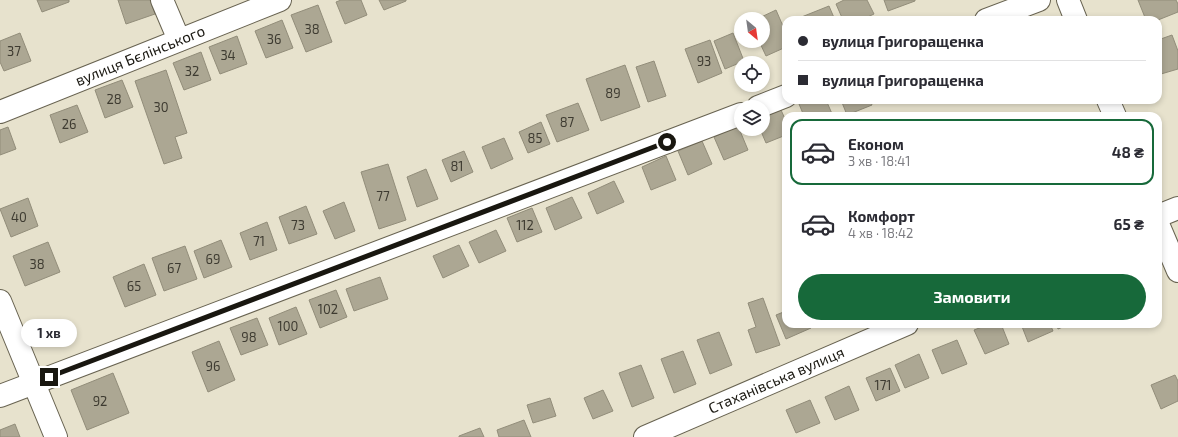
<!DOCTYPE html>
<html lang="uk">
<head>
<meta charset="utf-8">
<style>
	body { margin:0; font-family:"Exo 2",sans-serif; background:#f7f7f7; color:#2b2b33; height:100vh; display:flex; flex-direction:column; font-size:15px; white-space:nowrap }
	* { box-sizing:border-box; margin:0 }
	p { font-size:13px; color:#7c7c81 }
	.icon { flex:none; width:22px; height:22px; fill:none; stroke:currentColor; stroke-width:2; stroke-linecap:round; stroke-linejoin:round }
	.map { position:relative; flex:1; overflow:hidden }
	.drawer { position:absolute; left:782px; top:112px; width:380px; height:216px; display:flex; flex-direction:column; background:#fff; border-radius:12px; box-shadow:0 2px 6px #0003 }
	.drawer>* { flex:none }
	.banner { position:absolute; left:782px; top:16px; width:380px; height:88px; border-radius:12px; box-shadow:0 2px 6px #0003; display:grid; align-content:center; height:88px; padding:0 16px; background:#fff }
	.needle { width:26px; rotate:151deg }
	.fabs { position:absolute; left:734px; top:12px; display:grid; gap:8px }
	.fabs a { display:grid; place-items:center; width:36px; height:36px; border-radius:50%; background:#fff; box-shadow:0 2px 6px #0003; font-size:20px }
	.end { position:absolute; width:18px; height:18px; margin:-9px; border:5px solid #191710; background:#fff; box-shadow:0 0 0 2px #fff }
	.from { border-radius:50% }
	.bubble { position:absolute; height:28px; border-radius:14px; background:#fff; box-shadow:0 2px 6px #0003; font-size:13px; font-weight:700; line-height:28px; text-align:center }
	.banner b { display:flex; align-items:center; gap:14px; height:38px; font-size:15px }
	.banner b+b { border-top:1px solid #e1e1e2 }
	.banner i { width:10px; height:10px; background:#2b2b33 }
	ul { padding:7px 0 0; list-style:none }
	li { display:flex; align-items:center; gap:12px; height:66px; margin:0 8px 6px; padding:0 8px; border:2px solid transparent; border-radius:12px }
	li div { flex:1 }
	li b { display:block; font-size:15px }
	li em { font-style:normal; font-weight:700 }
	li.active { border-color:#17693a }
	li>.icon { width:36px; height:36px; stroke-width:1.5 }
	.button { display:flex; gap:8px; margin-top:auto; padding:8px 16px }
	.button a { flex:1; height:46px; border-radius:24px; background:#17693a; color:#fff; font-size:16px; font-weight:700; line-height:46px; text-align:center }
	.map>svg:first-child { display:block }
	.building { fill:#aca793; stroke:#928d7a }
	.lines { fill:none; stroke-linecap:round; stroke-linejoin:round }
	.minor-casing { stroke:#686351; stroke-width:24 }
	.minor { stroke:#fff; stroke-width:22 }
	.route { stroke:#191710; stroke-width:5 }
	.labels { text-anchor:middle; stroke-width:3; stroke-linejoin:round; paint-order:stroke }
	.number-label { font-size:13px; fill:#3e3b31 }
	.street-label { font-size:15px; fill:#191710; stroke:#e7e2cd }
</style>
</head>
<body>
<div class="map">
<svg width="1178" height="437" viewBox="0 0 1178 437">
	<rect width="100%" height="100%" fill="#e7e2cd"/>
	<path class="building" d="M 37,0 L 69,0 L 69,2 L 42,12 Z
		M 118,0 L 150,0 L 155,14 L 126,24 Z
		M 341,0 L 361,0 L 367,15 L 345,24 L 336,2 Z
		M 379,0 L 406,0 L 406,1 L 384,10 Z
		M 844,0 L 867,0 L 874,14 L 861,20 L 843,20 L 836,4 Z
		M 884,0 L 915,0 L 915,1 L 888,11 Z
		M 1138,0 L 1176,0 L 1178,4 L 1178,12 L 1158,20 L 1146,20 Z
		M 318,5 L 332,42 L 306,52 L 291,15 Z
		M 829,6 L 835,20 L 800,20 L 799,18 Z
		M 776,10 L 786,33 L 786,47 L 766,56 L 759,41 L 763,41 L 763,19 L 757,19 Z
		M 1030,15 L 1032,20 L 1018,20 Z
		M 282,20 L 293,48 L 266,58 L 255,31 Z
		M 20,33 L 31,61 L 4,71 L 0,62 L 0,41 Z
		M 733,33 L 744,61 L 725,69 L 714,41 Z
		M 1172,35 L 1178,51 L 1178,69 L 1161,74 L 1158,66 L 1158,40 Z
		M 237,36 L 247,64 L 220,74 L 209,47 Z
		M 710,40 L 722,73 L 698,83 L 685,49 Z
		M 201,52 L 211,80 L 184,90 L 173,63 Z
		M 654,61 L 666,96 L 648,102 L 636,67 Z
		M 625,65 L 640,107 L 601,121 L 586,79 Z
		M 166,70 L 187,133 L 175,137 L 182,158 L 164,164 L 135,81 Z
		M 122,80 L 133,107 L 105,118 L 95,90 Z
		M 808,100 L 826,100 L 833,116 L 804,116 L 799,104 Z
		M 841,100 L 870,100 L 872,105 L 847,115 Z
		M 578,103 L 589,130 L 557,142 L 546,115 Z
		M 77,105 L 88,132 L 60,143 L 50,115 Z
		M 781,110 L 786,121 L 786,135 L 766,143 L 760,129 L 763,129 L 763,117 Z
		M 541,122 L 550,144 L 528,153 L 519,132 Z
		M 738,126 L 748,150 L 724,160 L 714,137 Z
		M 8,127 L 16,149 L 0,155 L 0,130 Z
		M 504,138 L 513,159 L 491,169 L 482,147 Z
		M 702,141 L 712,164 L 688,175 L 678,151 Z
		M 464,151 L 473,172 L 451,182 L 442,160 Z
		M 666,156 L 676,180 L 651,190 L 642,167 Z
		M 388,164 L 406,220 L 379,229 L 361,172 Z
		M 426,169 L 438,199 L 417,207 L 407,177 Z
		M 614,181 L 624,202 L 597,214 L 588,193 Z
		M 572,197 L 582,218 L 555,230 L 546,208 Z
		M 28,198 L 38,226 L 11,237 L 0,209 Z
		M 344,202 L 355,231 L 335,239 L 323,211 Z
		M 306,206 L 317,234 L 289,244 L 279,217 Z
		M 532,208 L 542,232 L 517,242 L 507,218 Z
		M 267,222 L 277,250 L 250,260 L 240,233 Z
		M 496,230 L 506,251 L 479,263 L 469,242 Z
		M 221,240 L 232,267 L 204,278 L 194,251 Z
		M 48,242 L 60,272 L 25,286 L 13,256 Z
		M 459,245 L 469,266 L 443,278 L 433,256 Z
		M 185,246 L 197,279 L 164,291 L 152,258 Z
		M 144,264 L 156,295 L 125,307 L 113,277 Z
		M 380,277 L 388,299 L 354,311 L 346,289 Z
		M 336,290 L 347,317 L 320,328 L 309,300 Z
		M 763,298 L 780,345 L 756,353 L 748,330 L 756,327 L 748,303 Z
		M 296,307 L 307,334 L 279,345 L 269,318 Z
		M 786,311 L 786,324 L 809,324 L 811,328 L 786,339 L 776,315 Z
		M 257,318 L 268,345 L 241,355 L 230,328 Z
		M 990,324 L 1001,324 L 1009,344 L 985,354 L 974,330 Z
		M 1021,324 L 1050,324 L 1053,331 L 1028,342 Z
		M 1056,324 L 1070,324 L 1058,329 Z
		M 719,332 L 732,365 L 710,374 L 697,340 Z
		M 957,340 L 967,364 L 942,374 L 932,350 Z
		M 219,341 L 235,380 L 208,392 L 192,352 Z
		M 683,351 L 696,384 L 674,393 L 661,359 Z
		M 919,354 L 929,378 L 905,388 L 895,365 Z
		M 641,365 L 654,398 L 632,407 L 619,373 Z
		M 890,368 L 900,391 L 876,401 L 866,378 Z
		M 113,373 L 129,413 L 87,430 L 71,390 Z
		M 1175,375 L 1178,381 L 1178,401 L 1161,409 L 1151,385 Z
		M 849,386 L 859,410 L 835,420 L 825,397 Z
		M 603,390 L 613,411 L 593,419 L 584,398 Z
		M 550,398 L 556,416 L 533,423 L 527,405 Z
		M 810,400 L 820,423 L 796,433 L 786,410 Z
		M 524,420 L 531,437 L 499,437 L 497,430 Z
		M 15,424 L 20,437 L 0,437 L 0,430 Z
		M 480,428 L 484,437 L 459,437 L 459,436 Z"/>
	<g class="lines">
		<defs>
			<g id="minor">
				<path d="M 162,0 L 179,40"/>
				<path d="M 1068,0 L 1076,20"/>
				<path d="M 986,20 L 1039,0"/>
				<path d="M 1108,100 L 1115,116"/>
				<path d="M 758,107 L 786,96"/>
				<path id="s1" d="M 0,112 L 280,0"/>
				<path d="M 1158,216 L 1178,208"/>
				<path d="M 1158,224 L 1178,271"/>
				<path d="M 0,301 L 56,437"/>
				<path d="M 0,396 L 741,114"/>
				<path id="s2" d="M 645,437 L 907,324"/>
			</g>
		</defs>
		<use href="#minor" class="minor-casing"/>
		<use href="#minor" class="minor"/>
	</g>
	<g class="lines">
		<path class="route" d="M 49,377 L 667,142"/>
	</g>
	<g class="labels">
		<g class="number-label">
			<text x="312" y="34">38</text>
			<text x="274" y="44">36</text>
			<text x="14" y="56">37</text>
			<text x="228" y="60">34</text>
			<text x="704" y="66">93</text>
			<text x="192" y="76">32</text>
			<text x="613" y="98">89</text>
			<text x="114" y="104">28</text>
			<text x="161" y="112">30</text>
			<text x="567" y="127">87</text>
			<text x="69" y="129">26</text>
			<text x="535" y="143">85</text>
			<text x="457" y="171">81</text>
			<text x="383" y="201">77</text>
			<text x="19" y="222">40</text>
			<text x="298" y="230">73</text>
			<text x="525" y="230">112</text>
			<text x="259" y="246">71</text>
			<text x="213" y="264">69</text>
			<text x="37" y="269">38</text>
			<text x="174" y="273">67</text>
			<text x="134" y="291">65</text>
			<text x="328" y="314">102</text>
			<text x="288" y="331">100</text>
			<text x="249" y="342">98</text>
			<text x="213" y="371">96</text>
			<text x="883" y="390">171</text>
			<text x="100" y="406">92</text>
		</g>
		<g class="street-label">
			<text dy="5" stroke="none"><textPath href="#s1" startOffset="151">вулиця Бєлінського</textPath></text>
			<text dy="5" stroke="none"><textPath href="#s2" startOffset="143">Стаханівська вулиця</textPath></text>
		</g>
	</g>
</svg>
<div class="fabs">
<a><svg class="needle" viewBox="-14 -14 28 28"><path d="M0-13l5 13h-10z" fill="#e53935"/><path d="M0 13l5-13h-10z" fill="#7c7c81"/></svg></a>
<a><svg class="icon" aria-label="locate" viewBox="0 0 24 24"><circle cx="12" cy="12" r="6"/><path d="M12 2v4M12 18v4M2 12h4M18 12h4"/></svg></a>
<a><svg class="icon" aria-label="layers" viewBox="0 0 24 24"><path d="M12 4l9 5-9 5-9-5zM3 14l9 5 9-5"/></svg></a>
</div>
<i class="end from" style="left:667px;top:142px"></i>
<i class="end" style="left:49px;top:377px"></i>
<div class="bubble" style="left:21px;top:319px;width:56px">1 хв</div>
<div class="banner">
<b><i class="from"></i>вулиця Григоращенка</b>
<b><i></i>вулиця Григоращенка</b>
</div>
<section class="drawer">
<ul>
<li class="active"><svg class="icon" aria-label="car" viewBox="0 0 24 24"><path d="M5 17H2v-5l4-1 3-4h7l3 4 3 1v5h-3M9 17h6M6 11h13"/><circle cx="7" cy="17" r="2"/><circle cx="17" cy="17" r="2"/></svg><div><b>Економ</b><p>3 хв · 18:41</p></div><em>48 ₴</em></li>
<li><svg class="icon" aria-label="car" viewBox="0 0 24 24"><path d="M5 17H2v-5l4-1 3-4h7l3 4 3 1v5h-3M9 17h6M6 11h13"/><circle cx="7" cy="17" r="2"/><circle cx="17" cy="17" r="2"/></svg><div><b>Комфорт</b><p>4 хв · 18:42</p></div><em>65 ₴</em></li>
</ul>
<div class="button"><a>Замовити</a></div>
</section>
</div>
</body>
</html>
